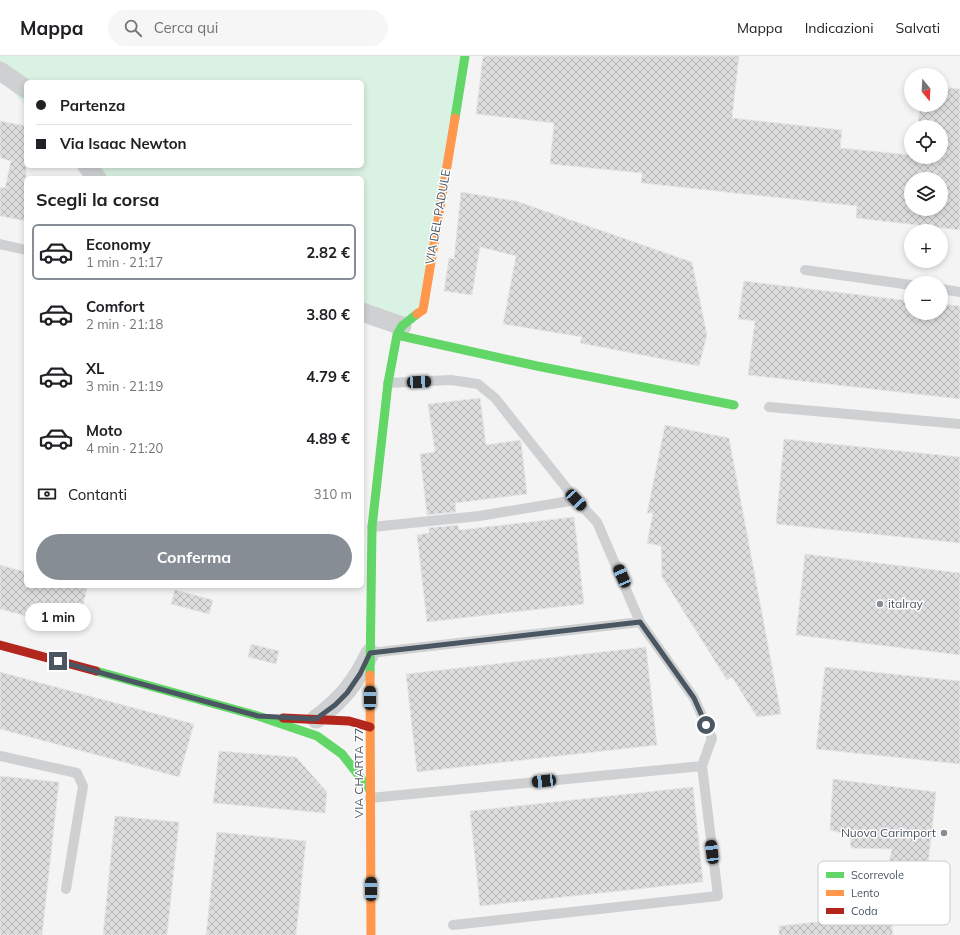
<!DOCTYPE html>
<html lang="it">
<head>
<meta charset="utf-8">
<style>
	body { margin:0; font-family:Mulish,sans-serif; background:#f6f6f6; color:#202124; height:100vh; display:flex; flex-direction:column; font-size:15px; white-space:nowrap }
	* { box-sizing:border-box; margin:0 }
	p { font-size:13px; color:#757577 }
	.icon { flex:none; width:22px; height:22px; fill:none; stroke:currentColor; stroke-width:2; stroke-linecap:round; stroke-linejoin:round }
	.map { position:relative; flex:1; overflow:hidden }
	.side { position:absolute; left:24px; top:120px; width:340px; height:412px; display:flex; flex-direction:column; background:#fff; border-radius:6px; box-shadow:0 2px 6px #0003 }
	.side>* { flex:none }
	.guide { position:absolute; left:24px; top:24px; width:340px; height:88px; border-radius:6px; box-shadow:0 2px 6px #0003; display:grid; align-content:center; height:88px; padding:0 12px; background:#fff }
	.needle { width:26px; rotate:162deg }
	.buttons { position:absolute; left:904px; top:12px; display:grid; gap:8px }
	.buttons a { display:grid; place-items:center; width:44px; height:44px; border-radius:50%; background:#fff; box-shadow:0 2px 6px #0003; font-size:20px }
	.end { position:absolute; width:18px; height:18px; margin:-9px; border:5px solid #4a5661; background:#fff; box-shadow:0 0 0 2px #fff }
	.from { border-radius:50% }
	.bubble { position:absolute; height:28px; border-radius:14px; background:#fff; box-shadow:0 2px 6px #0003; font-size:13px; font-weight:700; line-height:28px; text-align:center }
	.car { position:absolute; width:12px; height:24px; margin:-12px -6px; border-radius:5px; box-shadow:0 0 3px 1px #0007; background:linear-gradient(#222 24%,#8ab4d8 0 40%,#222 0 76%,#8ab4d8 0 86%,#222 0) }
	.guide b { display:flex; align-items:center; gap:14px; height:38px; font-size:15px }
	.guide b+b { border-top:1px solid #e0e0e0 }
	.guide i { width:10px; height:10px; background:#202124 }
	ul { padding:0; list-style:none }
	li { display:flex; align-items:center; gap:12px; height:56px; margin:0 8px 6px; padding:0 4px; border:2px solid transparent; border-radius:6px }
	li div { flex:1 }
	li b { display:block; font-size:15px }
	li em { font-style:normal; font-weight:700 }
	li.current { border-color:#868d94 }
	li>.icon { width:36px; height:36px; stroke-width:1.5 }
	h2 { padding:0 12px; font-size:18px; line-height:48px }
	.pay { display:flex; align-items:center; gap:10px; height:44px; padding:0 12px; font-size:15px }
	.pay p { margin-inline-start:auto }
	.action { display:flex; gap:8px; margin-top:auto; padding:8px 12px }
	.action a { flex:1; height:46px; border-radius:24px; background:#868d94; color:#fff; font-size:16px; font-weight:700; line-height:46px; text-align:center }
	header { display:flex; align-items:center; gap:24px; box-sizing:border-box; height:56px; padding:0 20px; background:#fff; border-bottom:1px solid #e0e0e0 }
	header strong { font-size:19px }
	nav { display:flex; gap:22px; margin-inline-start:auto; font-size:14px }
	.search { width:280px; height:36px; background:#f6f6f6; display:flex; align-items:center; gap:10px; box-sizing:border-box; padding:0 14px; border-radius:22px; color:#757577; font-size:15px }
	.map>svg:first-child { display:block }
	.grass { fill:#d9f2e3 }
	.building { fill:url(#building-cross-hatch); stroke:#e5e6e7; fill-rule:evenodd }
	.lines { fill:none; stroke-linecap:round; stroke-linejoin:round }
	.lane { stroke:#ced0d2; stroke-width:10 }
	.street { stroke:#ced0d2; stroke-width:19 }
	.fast { stroke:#63d668; stroke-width:9 }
	.slow { stroke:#ff974d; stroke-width:9 }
	.jam { stroke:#b3261e; stroke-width:9 }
	.route { stroke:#4a5661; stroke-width:5 }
	.poi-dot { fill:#868d94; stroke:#fff; stroke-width:1.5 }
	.labels { text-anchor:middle; stroke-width:3; stroke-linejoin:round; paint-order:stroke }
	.street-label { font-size:12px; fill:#4a5661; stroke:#fff }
	.poi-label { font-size:12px; fill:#4a5661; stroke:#fff; text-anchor:start }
	.key { fill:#fff; stroke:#c9ccd0; stroke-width:1 }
	.key-label { font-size:11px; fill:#4a5661 }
</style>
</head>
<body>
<header>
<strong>Mappa</strong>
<div class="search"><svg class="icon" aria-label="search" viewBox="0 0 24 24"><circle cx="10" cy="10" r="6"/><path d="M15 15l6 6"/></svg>Cerca qui</div>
<nav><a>Mappa</a><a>Indicazioni</a><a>Salvati</a></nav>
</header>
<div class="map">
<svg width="960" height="879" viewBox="0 0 960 879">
	<defs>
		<pattern id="building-cross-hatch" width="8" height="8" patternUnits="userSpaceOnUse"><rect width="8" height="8" fill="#ddddde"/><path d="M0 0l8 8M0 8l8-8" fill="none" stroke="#b5b6b7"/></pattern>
	</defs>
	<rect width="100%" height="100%" fill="#f4f4f4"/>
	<path class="grass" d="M 0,0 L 465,0 L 423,254 L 402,270 L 362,256 L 362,122 L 90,122 L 79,110 L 362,110 L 362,26 L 26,26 L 26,50 L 0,22 Z"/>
	<path class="building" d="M 483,0 L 739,0 L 732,62 L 842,74 L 840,92 L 911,99 L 911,101 L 941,101 L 941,71 L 918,71 L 920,49 L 941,49 L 941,31 L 960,33 L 960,174 L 856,162 L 857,150 L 641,127 L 642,117 L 550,108 L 554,67 L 476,58 ZM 911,123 L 941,123 L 941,153 L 911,153 Z
		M 0,65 L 26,70 L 26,165 L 0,160 L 0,131 L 5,132 L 11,105 L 0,102 Z
		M 461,136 L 516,145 L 692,206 L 707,279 L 699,310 L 580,287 L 582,281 L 503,268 L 516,200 L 480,191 L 472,239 L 444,235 L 449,202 L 454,203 Z
		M 744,225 L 911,245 L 911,257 L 941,257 L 941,248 L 960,250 L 960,343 L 748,319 L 755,265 L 738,263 Z
		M 480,342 L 486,389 L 520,384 L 521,386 L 527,438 L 455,447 L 456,456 L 427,459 L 420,398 L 435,396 L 428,348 Z
		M 665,369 L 729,382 L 781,658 L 757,661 L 732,621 L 727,624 L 662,521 L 661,490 L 647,487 L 653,457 L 647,457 Z
		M 784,383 L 960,401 L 960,487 L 776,468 Z
		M 574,461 L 584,548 L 427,566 L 417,479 L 429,477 L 429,472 L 458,469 L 459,474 Z
		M 805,498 L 960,517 L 960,599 L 796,579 Z
		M 0,509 L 26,516 L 26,530 L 78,530 L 87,533 L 79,564 L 58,559 L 56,568 L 0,553 Z
		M 175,534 L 213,544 L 209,558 L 171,548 Z
		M 251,588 L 279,595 L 276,608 L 248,601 Z
		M 646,591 L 657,689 L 417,716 L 406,618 Z
		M 825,611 L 960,625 L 960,708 L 816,693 Z
		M 0,616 L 194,668 L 179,721 L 0,673 Z
		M 219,695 L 296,701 L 327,736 L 325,757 L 213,747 Z
		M 0,720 L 59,726 L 42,879 L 0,879 Z
		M 833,723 L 936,736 L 928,809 L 889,806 L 892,793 L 851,792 L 850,779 L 830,774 Z
		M 693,731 L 703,826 L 480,850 L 470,755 Z
		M 115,760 L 179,766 L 167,879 L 103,879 Z
		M 217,776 L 306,785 L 296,879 L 206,879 Z
		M 891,858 L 893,879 L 779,879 L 779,870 Z"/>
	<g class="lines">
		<path class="lane" d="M 0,188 L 26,194
			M 805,214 L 911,229
			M 941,233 L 960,236
			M 388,327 L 451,324 L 478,328 L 495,342 L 576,444
			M 769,351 L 960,368
			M 372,471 L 479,460 L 576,444 L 597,466 L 640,566
			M 370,597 L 640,566 L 694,642 L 712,682 L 702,710
			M 0,700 L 77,717 L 83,730 L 66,833
			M 370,742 L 702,710 L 718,840 L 453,869"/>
		<path class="street" d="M 0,15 L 26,33
			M 87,110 L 97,122
			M 362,256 L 402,270
			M 316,663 C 341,645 357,625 370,597"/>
		<path class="fast" d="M 455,62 L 465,0
			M 397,279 L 537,310 L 734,349
			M 96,615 L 258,660 L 317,680 L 342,698 L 370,734
			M 370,619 L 372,471 L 388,327 L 397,279 L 402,270 L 417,258"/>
		<path class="slow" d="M 417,258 L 423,254 L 455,62
			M 370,619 L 371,879"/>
		<path class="jam" d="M 0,589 L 96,615
			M 283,662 L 349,665 L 370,671"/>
	</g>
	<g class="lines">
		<path class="route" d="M 58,605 L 258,660 L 316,663 L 335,649 L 347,637 L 360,618 L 370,597 L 640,566 L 694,642 L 706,669"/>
	</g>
	<g class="poi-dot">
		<circle cx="880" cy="548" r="4"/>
		<circle cx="944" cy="777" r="4"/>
	</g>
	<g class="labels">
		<g class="street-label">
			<text transform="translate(438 161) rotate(-80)" y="4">VIA DEL PADULE</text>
			<text transform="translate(359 717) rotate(-90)" y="4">VIA CHARTA 77</text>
		</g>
		<g class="poi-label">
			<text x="888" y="552">italray</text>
			<text x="936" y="781" text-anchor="end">Nuova Carimport</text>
		</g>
	</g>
	<rect x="818" y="805" width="132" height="64" rx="6" class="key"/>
	<rect x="826" y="816" width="18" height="6" fill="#63d668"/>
	<rect x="826" y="834" width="18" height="6" fill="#ff974d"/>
	<rect x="826" y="852" width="18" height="6" fill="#b3261e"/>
	<g class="key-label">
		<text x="851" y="823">Scorrevole</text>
		<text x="851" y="841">Lento</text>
		<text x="851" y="859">Coda</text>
	</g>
</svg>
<div class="buttons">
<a><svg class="needle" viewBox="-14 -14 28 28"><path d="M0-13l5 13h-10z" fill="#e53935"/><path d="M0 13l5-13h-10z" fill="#757577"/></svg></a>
<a><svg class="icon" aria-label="locate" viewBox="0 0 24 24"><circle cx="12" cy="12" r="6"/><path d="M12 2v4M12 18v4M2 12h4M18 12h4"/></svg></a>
<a><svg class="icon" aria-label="layers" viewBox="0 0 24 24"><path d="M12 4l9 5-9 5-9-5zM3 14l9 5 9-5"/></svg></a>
<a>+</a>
<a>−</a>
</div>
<i class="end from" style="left:706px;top:669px"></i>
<i class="end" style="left:58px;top:605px"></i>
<div class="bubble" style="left:25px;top:547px;width:66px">1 min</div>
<i class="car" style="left:419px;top:326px;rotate:87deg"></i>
<i class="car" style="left:576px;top:444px;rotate:137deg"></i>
<i class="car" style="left:622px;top:520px;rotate:336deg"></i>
<i class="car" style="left:370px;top:642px;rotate:0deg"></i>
<i class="car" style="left:544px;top:725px;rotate:264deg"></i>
<i class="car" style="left:712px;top:796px;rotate:353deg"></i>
<i class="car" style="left:371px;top:833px;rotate:0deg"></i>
<div class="guide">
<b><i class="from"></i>Partenza</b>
<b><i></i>Via Isaac Newton</b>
</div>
<section class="side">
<h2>Scegli la corsa</h2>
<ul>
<li class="current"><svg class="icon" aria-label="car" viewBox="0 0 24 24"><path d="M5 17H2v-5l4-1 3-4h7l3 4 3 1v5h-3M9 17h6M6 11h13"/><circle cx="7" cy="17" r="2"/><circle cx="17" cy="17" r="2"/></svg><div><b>Economy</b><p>1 min · 21:17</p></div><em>2.82 €</em></li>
<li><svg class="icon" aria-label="car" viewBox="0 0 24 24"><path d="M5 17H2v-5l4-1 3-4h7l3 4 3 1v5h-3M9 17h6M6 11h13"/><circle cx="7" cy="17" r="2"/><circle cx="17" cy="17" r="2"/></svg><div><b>Comfort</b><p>2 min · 21:18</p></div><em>3.80 €</em></li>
<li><svg class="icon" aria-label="car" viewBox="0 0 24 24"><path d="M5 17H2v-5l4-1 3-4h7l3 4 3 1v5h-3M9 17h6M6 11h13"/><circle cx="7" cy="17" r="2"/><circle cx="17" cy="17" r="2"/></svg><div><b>XL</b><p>3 min · 21:19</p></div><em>4.79 €</em></li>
<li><svg class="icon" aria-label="car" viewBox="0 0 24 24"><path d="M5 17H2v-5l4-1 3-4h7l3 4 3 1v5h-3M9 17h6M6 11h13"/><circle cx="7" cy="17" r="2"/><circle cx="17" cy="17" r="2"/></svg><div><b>Moto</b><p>4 min · 21:20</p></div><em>4.89 €</em></li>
</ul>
<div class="pay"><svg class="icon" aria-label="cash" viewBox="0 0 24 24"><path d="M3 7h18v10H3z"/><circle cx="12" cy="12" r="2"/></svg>Contanti<p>310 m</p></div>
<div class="action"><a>Conferma</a></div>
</section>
</div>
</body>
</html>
